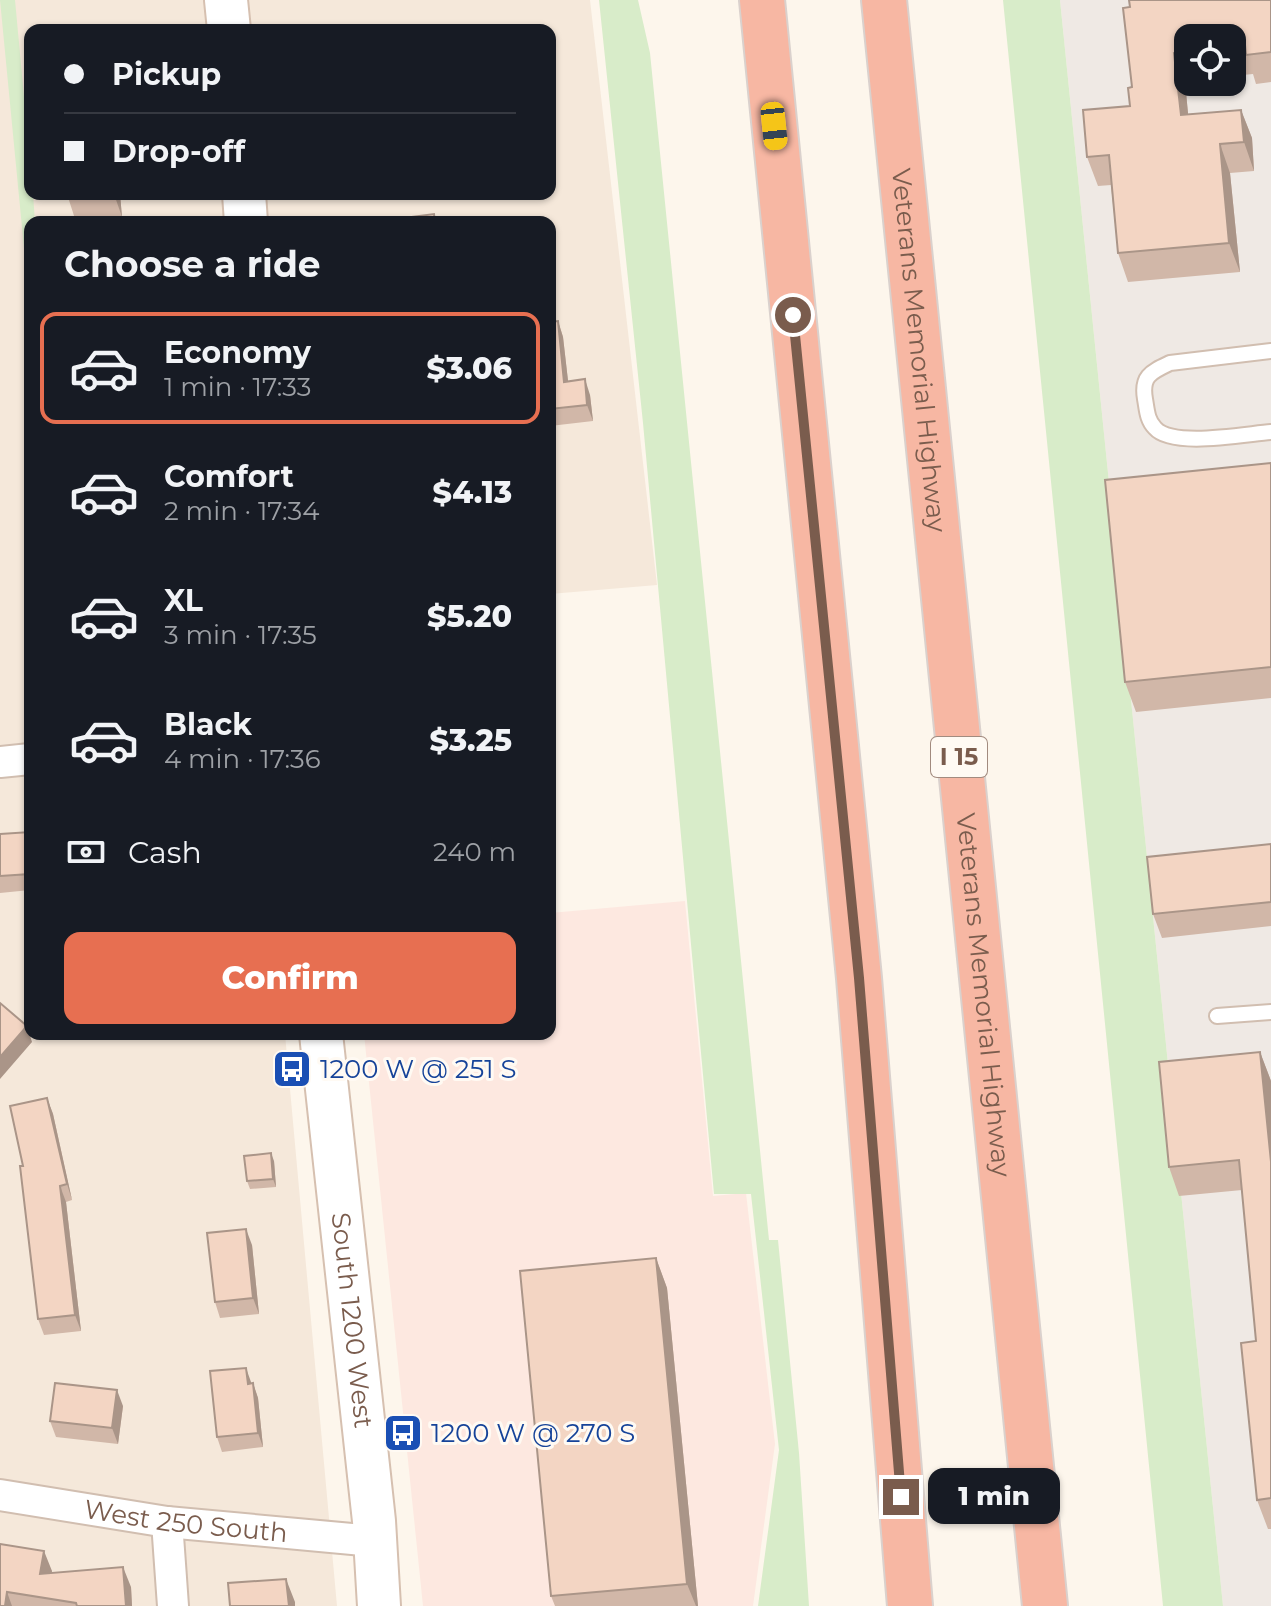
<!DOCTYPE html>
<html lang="en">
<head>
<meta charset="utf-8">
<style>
	body { margin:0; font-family:Montserrat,sans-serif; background:#242831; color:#f1f3f6; height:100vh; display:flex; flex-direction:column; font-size:30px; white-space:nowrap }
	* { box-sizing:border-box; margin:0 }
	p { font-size:26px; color:#9ea1a6 }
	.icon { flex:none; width:44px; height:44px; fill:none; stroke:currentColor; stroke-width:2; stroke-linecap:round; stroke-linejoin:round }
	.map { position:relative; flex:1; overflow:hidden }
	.details { position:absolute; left:24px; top:216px; width:532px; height:824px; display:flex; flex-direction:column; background:#171b24; border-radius:16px; box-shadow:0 2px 6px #0004 }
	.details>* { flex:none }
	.banner { position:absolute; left:24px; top:24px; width:532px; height:176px; border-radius:16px; box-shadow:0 2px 6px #0004; display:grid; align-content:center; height:176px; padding:0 40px; background:#171b24 }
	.controls { position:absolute; left:1174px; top:24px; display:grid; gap:16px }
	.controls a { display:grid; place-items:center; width:72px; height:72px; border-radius:16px; background:#171b24; box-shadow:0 2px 6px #0004; font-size:40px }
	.end { position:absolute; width:36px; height:36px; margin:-18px; border:10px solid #7a5c4d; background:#fff; box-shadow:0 0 0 4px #fff }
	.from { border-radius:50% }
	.bubble { position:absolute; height:56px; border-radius:16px; background:#171b24; box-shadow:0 2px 6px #0004; font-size:26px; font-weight:800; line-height:56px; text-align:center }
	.car { position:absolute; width:24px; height:48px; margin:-24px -12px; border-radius:10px; box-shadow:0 0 6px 2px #0007; background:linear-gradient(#f5c518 24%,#345 0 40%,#f5c518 0 76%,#345 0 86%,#f5c518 0) }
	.banner b { display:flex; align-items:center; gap:28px; height:76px; font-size:30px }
	.banner b+b { border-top:2px solid #363941 }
	.banner i { width:20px; height:20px; background:#f1f3f6 }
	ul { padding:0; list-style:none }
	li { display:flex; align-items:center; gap:24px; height:112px; margin:0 16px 12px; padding:0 24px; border:4px solid transparent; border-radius:16px }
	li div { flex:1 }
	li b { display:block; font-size:30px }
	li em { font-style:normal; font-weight:800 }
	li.on { border-color:#e76f51 }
	li>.icon { width:72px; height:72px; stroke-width:1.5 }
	h2 { padding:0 40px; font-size:36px; line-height:96px }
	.pay { display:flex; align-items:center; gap:20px; height:88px; padding:0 40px; font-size:30px }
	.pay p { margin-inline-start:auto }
	.cta { display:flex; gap:16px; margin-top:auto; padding:16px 40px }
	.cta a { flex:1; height:92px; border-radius:16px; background:#e76f51; color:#fff; font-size:32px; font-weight:800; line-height:92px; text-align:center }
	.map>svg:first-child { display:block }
	.residential { fill:#f5e8da; fill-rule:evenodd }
	.commercial { fill:#fde8e0 }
	.industrial { fill:#efe9e4; fill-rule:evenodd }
	.green { fill:#d8ecc9 }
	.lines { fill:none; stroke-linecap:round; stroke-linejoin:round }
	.lane-casing { stroke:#d1beb0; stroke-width:18 }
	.street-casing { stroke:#d1beb0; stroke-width:34 }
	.secondary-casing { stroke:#d6c0b0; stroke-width:46 }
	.highway-casing { stroke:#dad1cd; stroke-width:48 }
	.lane { stroke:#fff; stroke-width:14 }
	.street { stroke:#fff; stroke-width:30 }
	.secondary { stroke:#fff; stroke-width:42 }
	.highway { stroke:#f7b7a3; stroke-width:44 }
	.wall { fill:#d1b7a8 }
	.shaded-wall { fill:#aa9588 }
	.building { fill:#f3d5c3; stroke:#aa9588; stroke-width:2 }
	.route { stroke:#7a5c4d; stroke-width:10 }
	.labels { text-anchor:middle; stroke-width:6; stroke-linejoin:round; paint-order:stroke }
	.shield { fill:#fffaf3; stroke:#a28b7f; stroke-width:2 }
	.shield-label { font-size:24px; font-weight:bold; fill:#7a5c4d }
	.street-label { font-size:26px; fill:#7a5c4d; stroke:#fffaf3 }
	.transit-label { font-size:26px; fill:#164399; stroke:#fffaf3; text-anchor:start }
</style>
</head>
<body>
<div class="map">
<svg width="1271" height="1606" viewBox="0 0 1271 1606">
	<rect width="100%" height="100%" fill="#fdf6ec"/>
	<path class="residential" d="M 0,0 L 590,0 L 657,585 L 550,594 L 550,222 L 30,222 L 30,1034 L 285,1034 L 337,1606 L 0,1606 ZM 30,30 L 550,30 L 550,194 L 30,194 Z"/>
	<path class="commercial" d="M 685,901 L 713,1196 L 746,1193 L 775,1444 L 753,1606 L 423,1606 L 364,1034 L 550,1034 L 550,913 Z"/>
	<path class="industrial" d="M 1060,0 L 1271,0 L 1271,1606 L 1223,1606 ZM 1188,38 L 1232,38 L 1232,82 L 1188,82 Z"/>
	<path class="green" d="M 0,0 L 15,0 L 30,161 L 30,194 L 33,194 L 35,222 L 30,222 L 30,310 Z
		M 599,0 L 638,0 L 650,53 L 769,1240 L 778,1240 L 799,1453 L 809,1606 L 758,1606 L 779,1450 L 751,1194 L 714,1194 L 643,423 Z
		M 1003,0 L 1060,0 L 1223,1606 L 1163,1606 Z"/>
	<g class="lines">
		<defs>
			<path id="lane" d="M 1271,351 L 1170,363 C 1151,372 1141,376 1145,399 C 1147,410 1147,420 1155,428 C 1172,448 1245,434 1271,432
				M 1217,1016 L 1271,1012"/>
			<g id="street">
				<path d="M 0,762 L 30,759"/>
				<path id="s1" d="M 0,1495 L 167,1522 L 374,1541"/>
				<path d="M 167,1522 L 173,1606"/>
			</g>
			<g id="secondary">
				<path d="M 226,0 L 229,30"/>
				<path d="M 244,194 L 246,222"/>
				<path id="s2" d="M 321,1034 L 374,1521 L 379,1606"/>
			</g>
			<g id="highway">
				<path d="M 762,0 L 859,978 L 910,1606"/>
				<path id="s3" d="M 884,0 L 1045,1606"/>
			</g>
		</defs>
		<use href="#lane" class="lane-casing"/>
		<use href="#street" class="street-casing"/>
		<use href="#secondary" class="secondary-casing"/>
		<use href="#highway" class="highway-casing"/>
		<use href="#lane" class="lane"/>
		<use href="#street" class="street"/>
		<use href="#secondary" class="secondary"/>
		<use href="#highway" class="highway"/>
	</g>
	<path class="wall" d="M 1271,0 L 1271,82 L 1256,84 L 1253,74 L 1232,76 L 1232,38 L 1188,38 L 1188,81 L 1185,82 L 1188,114 L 1241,110 L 1252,138 L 1254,171 L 1230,173 L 1240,272 L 1128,282 L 1118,253 L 1111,185 L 1098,186 L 1087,157 L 1130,106 L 1132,87 L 1130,7 Z
		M 67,194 L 120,194 L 122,217 L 76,222 Z
		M 558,321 L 563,337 L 568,381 L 590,395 L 593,421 L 550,426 L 550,322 Z
		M 1271,463 L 1271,698 L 1136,712 L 1125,682 Z
		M 30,832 L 30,890 L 0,893 L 0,834 Z
		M 1271,844 L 1271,926 L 1162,938 L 1153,914 Z
		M 1260,1052 L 1271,1081 L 1271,1529 L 1268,1529 L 1257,1500 L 1256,1341 L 1242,1190 L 1179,1196 L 1169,1167 Z
		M 47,1098 L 53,1114 L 72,1200 L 66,1202 L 81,1331 L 44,1335 L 38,1319 Z
		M 274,1161 L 276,1187 L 250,1189 L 247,1181 Z
		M 252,1245 L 259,1314 L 220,1318 L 215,1302 Z
		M 656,1258 L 667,1288 L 698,1606 L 555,1606 L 551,1596 Z
		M 253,1383 L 258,1398 L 263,1447 L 222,1452 L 217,1437 Z
		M 123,1406 L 118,1444 L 56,1437 L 50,1421 Z
		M 0,1544 L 52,1571 L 51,1574 L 131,1587 L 132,1606 L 0,1606 Z"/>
	<path class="shaded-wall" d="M 1174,53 L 1185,82 L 1191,144 L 1181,115 Z
		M 1241,110 L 1252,138 L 1254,171 L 1244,142 Z
		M 1220,144 L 1230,173 L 1240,272 L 1229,243 Z
		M 114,194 L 120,194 L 122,217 Z
		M 558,321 L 563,337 L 570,398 L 564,382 Z
		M 585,379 L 590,395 L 593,421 L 587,405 Z
		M 27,1026 L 32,1042 L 0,1079 L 0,1057 Z
		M 1260,1052 L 1271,1081 L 1271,1162 Z
		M 47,1098 L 53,1114 L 72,1200 L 67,1184 Z
		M 271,1153 L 274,1161 L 276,1187 L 273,1179 Z
		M 60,1186 L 66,1202 L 81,1331 L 75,1315 Z
		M 246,1229 L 252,1245 L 259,1314 L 253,1298 Z
		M 656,1258 L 667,1288 L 698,1606 L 696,1606 L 687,1584 Z
		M 246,1368 L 251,1382 L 253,1398 L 248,1384 Z
		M 253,1383 L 258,1398 L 263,1447 L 258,1433 Z
		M 117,1390 L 123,1406 L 118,1444 L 112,1428 Z
		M 44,1551 L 52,1571 L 48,1594 L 40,1574 Z
		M 123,1567 L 131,1587 L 132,1606 L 126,1606 Z
		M 286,1579 L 295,1602 L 295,1606 L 289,1606 Z
		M 7,1592 L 12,1606 L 5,1606 Z"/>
	<path class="building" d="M 1129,0 L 1271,0 L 1271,52 L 1246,55 L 1245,45 L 1232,47 L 1232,38 L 1188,38 L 1188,51 L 1174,53 L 1181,115 L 1241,110 L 1244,142 L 1220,144 L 1229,243 L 1118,253 L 1109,155 L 1087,157 L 1083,110 L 1130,106 L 1128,88 L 1132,87 L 1123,8 L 1130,7 Z
		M 121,25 L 122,30 L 74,30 Z
		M 67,194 L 110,194 L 67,198 Z
		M 434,214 L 435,222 L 389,222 L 389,220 Z
		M 558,321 L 564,382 L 585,379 L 587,405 L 550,409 L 550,322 Z
		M 1271,463 L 1271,667 L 1125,682 L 1105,480 Z
		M 30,832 L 30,874 L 0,876 L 0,834 Z
		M 1271,844 L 1271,902 L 1153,914 L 1147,857 Z
		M 0,1003 L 27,1026 L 0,1057 Z
		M 1260,1052 L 1271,1162 L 1271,1498 L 1257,1500 L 1241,1343 L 1256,1341 L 1239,1160 L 1169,1167 L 1159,1062 Z
		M 47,1098 L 67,1184 L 60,1186 L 75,1315 L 38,1319 L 20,1166 L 23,1166 L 10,1106 Z
		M 271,1153 L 273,1179 L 247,1181 L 244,1156 Z
		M 246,1229 L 253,1298 L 215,1302 L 207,1233 Z
		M 656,1258 L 687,1584 L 551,1596 L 520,1271 Z
		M 246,1368 L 248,1384 L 253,1383 L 258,1433 L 217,1437 L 210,1371 Z
		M 55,1383 L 117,1390 L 112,1428 L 50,1421 Z
		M 0,1544 L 44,1551 L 40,1574 L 123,1567 L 126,1606 L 77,1606 L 76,1603 L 7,1592 L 5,1606 L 0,1606 Z
		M 286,1579 L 289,1606 L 230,1606 L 228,1583 Z"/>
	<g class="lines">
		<path class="route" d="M 793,315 L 859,978 L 901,1497"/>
	</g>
	<defs>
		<symbol id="bus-square" viewBox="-11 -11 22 22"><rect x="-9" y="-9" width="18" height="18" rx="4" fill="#1a4fb4" stroke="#fffaf3"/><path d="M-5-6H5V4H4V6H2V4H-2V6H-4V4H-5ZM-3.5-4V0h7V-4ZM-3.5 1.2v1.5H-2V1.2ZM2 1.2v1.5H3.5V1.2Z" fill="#fff"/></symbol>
	</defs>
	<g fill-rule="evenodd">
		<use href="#bus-square" x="270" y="1047" width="44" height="44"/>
		<use href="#bus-square" x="381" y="1411" width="44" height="44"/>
	</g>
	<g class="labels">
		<rect class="shield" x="931" y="737" width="56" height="40" rx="6"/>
		<g class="shield-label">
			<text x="959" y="765">I 15</text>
		</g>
		<g class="street-label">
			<text dy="9" stroke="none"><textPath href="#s3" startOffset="352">Veterans Memorial Highway</textPath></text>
			<text dy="9" stroke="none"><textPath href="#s3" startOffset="1000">Veterans Memorial Highway</textPath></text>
			<text dy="9" stroke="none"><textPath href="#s2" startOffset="288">South 1200 West</textPath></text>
			<text dy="9" stroke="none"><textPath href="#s1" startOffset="188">West 250 South</textPath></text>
		</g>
		<g class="transit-label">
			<text x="320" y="1078">1200 W @ 251 S</text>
			<text x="431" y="1442">1200 W @ 270 S</text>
		</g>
	</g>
</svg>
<div class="controls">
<a><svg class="icon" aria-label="locate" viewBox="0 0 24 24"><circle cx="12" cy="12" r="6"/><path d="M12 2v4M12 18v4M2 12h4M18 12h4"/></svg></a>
</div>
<i class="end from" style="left:793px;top:315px"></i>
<i class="end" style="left:901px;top:1497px"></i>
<div class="bubble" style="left:928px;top:1468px;width:132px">1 min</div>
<i class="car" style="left:774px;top:126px;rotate:174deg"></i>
<div class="banner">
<b><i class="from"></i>Pickup</b>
<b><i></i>Drop-off</b>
</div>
<section class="details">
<h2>Choose a ride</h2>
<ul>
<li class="on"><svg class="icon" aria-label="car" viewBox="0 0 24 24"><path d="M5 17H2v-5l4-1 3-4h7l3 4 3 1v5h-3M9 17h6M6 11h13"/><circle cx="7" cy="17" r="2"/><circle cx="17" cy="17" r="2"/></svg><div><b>Economy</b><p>1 min · 17:33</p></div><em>$3.06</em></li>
<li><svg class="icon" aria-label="car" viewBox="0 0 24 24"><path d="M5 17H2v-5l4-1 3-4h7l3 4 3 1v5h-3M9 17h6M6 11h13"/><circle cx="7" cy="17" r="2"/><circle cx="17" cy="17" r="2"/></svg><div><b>Comfort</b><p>2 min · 17:34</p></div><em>$4.13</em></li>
<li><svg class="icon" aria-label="car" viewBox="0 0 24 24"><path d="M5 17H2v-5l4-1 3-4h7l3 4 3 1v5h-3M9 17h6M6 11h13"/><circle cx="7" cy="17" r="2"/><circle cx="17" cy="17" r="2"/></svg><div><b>XL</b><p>3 min · 17:35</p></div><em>$5.20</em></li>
<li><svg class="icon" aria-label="car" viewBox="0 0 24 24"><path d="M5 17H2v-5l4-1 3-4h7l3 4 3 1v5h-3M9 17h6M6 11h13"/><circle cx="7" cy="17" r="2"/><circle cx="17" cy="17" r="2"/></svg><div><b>Black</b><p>4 min · 17:36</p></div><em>$3.25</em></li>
</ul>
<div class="pay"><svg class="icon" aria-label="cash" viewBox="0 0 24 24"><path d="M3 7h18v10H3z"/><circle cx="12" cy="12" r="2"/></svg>Cash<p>240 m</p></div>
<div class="cta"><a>Confirm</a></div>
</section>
</div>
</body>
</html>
